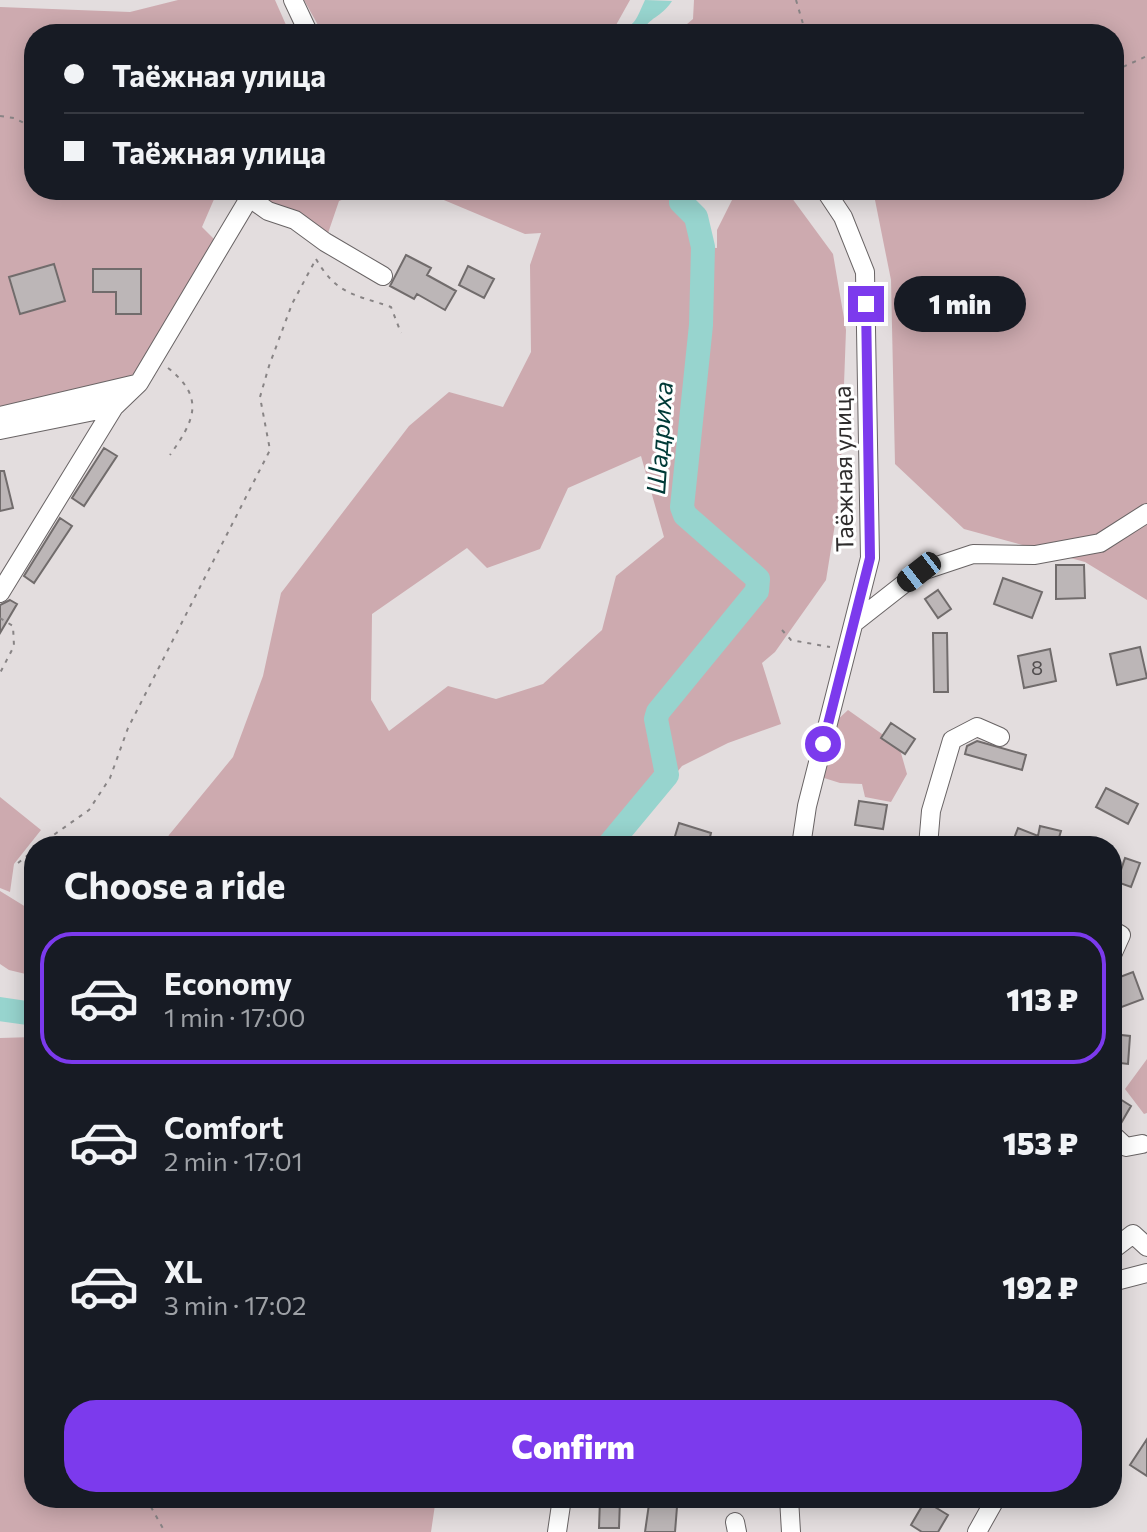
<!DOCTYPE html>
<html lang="en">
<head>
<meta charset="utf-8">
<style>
	body { margin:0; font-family:Commissioner,sans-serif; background:#242831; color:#f1f3f6; height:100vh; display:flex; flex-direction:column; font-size:30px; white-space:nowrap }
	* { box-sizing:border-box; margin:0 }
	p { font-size:26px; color:#9ea1a6 }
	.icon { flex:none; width:44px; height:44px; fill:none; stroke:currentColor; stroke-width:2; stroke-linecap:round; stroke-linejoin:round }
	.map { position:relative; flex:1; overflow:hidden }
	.panel { position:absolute; left:24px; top:836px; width:1098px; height:672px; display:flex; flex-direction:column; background:#171b24; border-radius:32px; box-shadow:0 4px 20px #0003 }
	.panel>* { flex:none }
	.guide { position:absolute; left:24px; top:24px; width:1100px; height:176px; border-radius:32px; box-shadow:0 4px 20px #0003; display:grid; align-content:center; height:176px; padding:0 40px; background:#171b24 }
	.end { position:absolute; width:36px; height:36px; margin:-18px; border:10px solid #7c3aed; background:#fff; box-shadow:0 0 0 4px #fff }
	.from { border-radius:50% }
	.bubble { position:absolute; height:56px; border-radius:28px; background:#171b24; box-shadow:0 4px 20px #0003; font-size:26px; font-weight:800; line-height:56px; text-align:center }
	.car { position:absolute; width:24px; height:48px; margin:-24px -12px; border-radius:10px; box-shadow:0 0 6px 2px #0007; background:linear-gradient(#222 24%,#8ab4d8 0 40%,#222 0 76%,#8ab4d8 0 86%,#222 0) }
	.guide b { display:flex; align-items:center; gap:28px; height:76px; font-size:30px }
	.guide b+b { border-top:2px solid #363941 }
	.guide i { width:20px; height:20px; background:#f1f3f6 }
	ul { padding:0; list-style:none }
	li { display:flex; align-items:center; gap:24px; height:132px; margin:0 16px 12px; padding:0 24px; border:4px solid transparent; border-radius:32px }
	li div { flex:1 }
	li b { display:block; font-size:30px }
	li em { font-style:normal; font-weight:800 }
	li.current { border-color:#7c3aed }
	li>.icon { width:72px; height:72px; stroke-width:1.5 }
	h2 { padding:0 40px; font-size:36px; line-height:96px }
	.button { display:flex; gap:16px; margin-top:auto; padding:16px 40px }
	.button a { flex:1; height:92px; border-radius:32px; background:#7c3aed; color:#fff; font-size:32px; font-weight:800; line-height:92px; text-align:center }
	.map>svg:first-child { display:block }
	.green { fill:#cdaaaf; fill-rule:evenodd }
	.water { fill:#97d4ce }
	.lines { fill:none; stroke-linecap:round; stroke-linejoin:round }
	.river { stroke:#97d4ce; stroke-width:24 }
	.building { fill:#bcb6b7; stroke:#716c6c; stroke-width:2 }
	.minor-casing { stroke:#696465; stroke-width:20 }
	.path { stroke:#888485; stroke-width:2; stroke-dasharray:4 6; stroke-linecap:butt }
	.minor { stroke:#fff; stroke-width:18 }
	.route { stroke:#7c3aed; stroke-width:10 }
	.labels { text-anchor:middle; stroke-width:6; stroke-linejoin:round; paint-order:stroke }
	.number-label { font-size:20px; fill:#524e4f }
	.street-label { font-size:24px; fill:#2e2c2c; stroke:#fff }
	.water-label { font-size:26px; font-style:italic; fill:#003a37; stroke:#fff }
</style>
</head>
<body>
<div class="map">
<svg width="1147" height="1532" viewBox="0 0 1147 1532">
	<rect width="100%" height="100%" fill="#e3ddde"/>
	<path class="green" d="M 178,0 L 275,0 L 290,34 L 34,34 L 34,190 L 218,190 L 202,227 L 217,242 L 134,376 L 0,408 L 0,7 L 130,12 Z
		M 304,0 L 630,0 L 611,34 L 323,34 Z
		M 694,0 L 1147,0 L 1147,600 L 1085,562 L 964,529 L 895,464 L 891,280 L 873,190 L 1114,190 L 1114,34 L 675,34 L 693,19 Z
		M 263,190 L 365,190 L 339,201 L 325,242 L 258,204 Z
		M 420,190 L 674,190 L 680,206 L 703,247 L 717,248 L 717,230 L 737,190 L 786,190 L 833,254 L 846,330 L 840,493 L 826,580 L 775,652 L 762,663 L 781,724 L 728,743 L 682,766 L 618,846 L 163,846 L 169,835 L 233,757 L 263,676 L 281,593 L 409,426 L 449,392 L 503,407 L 531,352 L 530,265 L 541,233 L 525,234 ZM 641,456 L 664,537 L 616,576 L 602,630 L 543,684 L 496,699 L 448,686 L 389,731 L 371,700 L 372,614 L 467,548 L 487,568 L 540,549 L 568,488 Z
		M 848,710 L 899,746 L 907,774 L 891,802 L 865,797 L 862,784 L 840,783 L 821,777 L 834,723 Z
		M 0,797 L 41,830 L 14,864 L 10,892 L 0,888 Z
		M 0,891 L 34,912 L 34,976 L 9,970 L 0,964 Z
		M 34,1037 L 34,1498 L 436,1498 L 431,1532 L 0,1532 L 0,1038 Z
		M 1147,1059 L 1147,1113 L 1144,1114 L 1125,1089 Z"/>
	<path class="water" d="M 645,0 L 672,1 C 661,18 650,16 640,34 L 616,34 C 637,24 636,19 645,0 Z
		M 679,190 L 687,190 L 688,202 L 701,220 L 703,247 L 680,206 Z"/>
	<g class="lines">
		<path class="river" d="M 608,846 L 667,775 L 656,719 L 658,712 L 757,591 L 758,579 L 685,515 L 682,507 L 701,325 L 703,247 L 696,217 L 681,202 L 683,190
			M 0,1009 L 34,1014"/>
	</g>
	<path class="building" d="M 406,255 L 431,268 L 427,275 L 456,291 L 445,310 L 417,294 L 414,299 L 390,286 Z
		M 54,264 L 65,301 L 20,314 L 9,277 Z
		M 468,266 L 494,279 L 484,298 L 459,285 Z
		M 93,269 L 141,269 L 141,314 L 116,314 L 116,292 L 93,292 Z
		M 104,448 L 117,456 L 84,506 L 72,498 Z
		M 0,471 L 4,471 L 13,508 L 0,511 Z
		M 60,518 L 72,526 L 34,583 L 24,576 Z
		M 1056,565 L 1084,565 L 1085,598 L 1056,599 Z
		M 1003,578 L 1042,592 L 1032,618 L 994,604 Z
		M 938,590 L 951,609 L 938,618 L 925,599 Z
		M 10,600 L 17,604 L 0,633 L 0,605 Z
		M 933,633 L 947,633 L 948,692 L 934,692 Z
		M 1140,647 L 1147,678 L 1117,685 L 1110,654 Z
		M 1050,649 L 1056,681 L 1024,688 L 1018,656 Z
		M 891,723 L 915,739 L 905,754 L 881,738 Z
		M 977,741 L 1026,755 L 1022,770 L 965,754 L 967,746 Z
		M 1106,788 L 1138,804 L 1128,824 L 1096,807 Z
		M 859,801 L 887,805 L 883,829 L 855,825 Z
		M 679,823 L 711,833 L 710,837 L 732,846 L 672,846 Z
		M 1040,826 L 1061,831 L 1057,844 L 1061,846 L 1011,846 L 1018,828 L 1038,836 Z
		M 1125,858 L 1140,863 L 1131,887 L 1117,882 Z
		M 1133,972 L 1143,999 L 1119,1008 L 1112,989 L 1112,980 Z
		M 1112,1034 L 1130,1036 L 1128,1064 L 1112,1062 Z
		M 1112,1094 L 1131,1106 L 1120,1125 L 1112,1122 Z
		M 1147,1439 L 1147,1476 L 1130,1465 Z
		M 600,1499 L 620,1500 L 619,1528 L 599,1528 Z
		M 925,1501 L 948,1515 L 938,1532 L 922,1532 L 911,1525 Z
		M 649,1504 L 677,1507 L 675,1532 L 645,1532 Z"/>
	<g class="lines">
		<defs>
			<path id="minor" d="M 293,0 L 309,34
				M 250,198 L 268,211 L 295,220 L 325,242 L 383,276
				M 0,416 L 136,384
				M 0,430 L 114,407
				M 0,593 L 114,407 L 139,383 L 254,190
				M 854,623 L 919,572 L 973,554 L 1035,555 L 1100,543 L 1147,513
				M 801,846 L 807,806 L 870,558 L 865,272 L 843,217 L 825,190
				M 928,846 L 931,811 L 952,740 L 977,727 L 1000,737
				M 1112,930 L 1121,935 L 1112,955
				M 1112,1134 L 1126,1147 L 1142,1144
				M 1112,1250 L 1133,1234 L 1147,1247
				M 1112,1282 L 1147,1273
				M 789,1498 L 791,1532
				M 735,1522 L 737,1532
				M 557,1532 L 562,1498
				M 977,1532 L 996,1498"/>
		</defs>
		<use href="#minor" class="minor-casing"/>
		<path class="path" d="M 796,0 L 806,34
			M 1114,71 L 1147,56
			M 0,116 L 14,118 L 34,128
			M 316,259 C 337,295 354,294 391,307 L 401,333
			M 168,368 C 206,398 194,421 170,455
			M 0,618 L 13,626 L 14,646 L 0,673
			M 782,630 L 791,640 L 830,647
			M 38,846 L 89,810 L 110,778 L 128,728 L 270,450 L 260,397 L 269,366 L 292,304 L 316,259
			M 18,863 L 34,850
			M 146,1498 L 165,1532"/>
		<use href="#minor" class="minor"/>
	</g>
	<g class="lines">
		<path class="route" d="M 823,744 L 870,558 L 866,304"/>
	</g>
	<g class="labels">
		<g class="number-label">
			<text x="1037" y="675">8</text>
		</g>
		<g class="street-label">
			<text transform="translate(844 469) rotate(-91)" y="8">Таёжная улица</text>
		</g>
		<g class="water-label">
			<text transform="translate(660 438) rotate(-86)" y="9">Шадриха</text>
		</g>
	</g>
</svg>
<i class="end from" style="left:823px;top:744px"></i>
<i class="end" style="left:866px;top:304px"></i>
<div class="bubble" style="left:894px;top:276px;width:132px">1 min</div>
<i class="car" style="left:919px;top:572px;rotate:232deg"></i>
<div class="guide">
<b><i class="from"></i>Таёжная улица</b>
<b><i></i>Таёжная улица</b>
</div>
<section class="panel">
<h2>Choose a ride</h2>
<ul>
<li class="current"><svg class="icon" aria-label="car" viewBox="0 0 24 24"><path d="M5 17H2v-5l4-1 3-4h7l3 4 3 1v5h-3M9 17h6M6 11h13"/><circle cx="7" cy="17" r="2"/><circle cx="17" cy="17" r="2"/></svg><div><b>Economy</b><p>1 min · 17:00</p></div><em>113 ₽</em></li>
<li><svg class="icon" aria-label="car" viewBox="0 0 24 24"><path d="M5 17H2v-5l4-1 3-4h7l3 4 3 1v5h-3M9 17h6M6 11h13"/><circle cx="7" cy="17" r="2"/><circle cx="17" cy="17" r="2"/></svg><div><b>Comfort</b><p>2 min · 17:01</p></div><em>153 ₽</em></li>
<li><svg class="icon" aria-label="car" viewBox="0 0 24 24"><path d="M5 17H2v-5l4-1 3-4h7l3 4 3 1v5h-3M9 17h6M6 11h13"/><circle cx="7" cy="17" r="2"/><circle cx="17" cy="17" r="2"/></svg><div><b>XL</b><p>3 min · 17:02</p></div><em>192 ₽</em></li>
</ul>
<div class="button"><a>Confirm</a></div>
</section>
</div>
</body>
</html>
